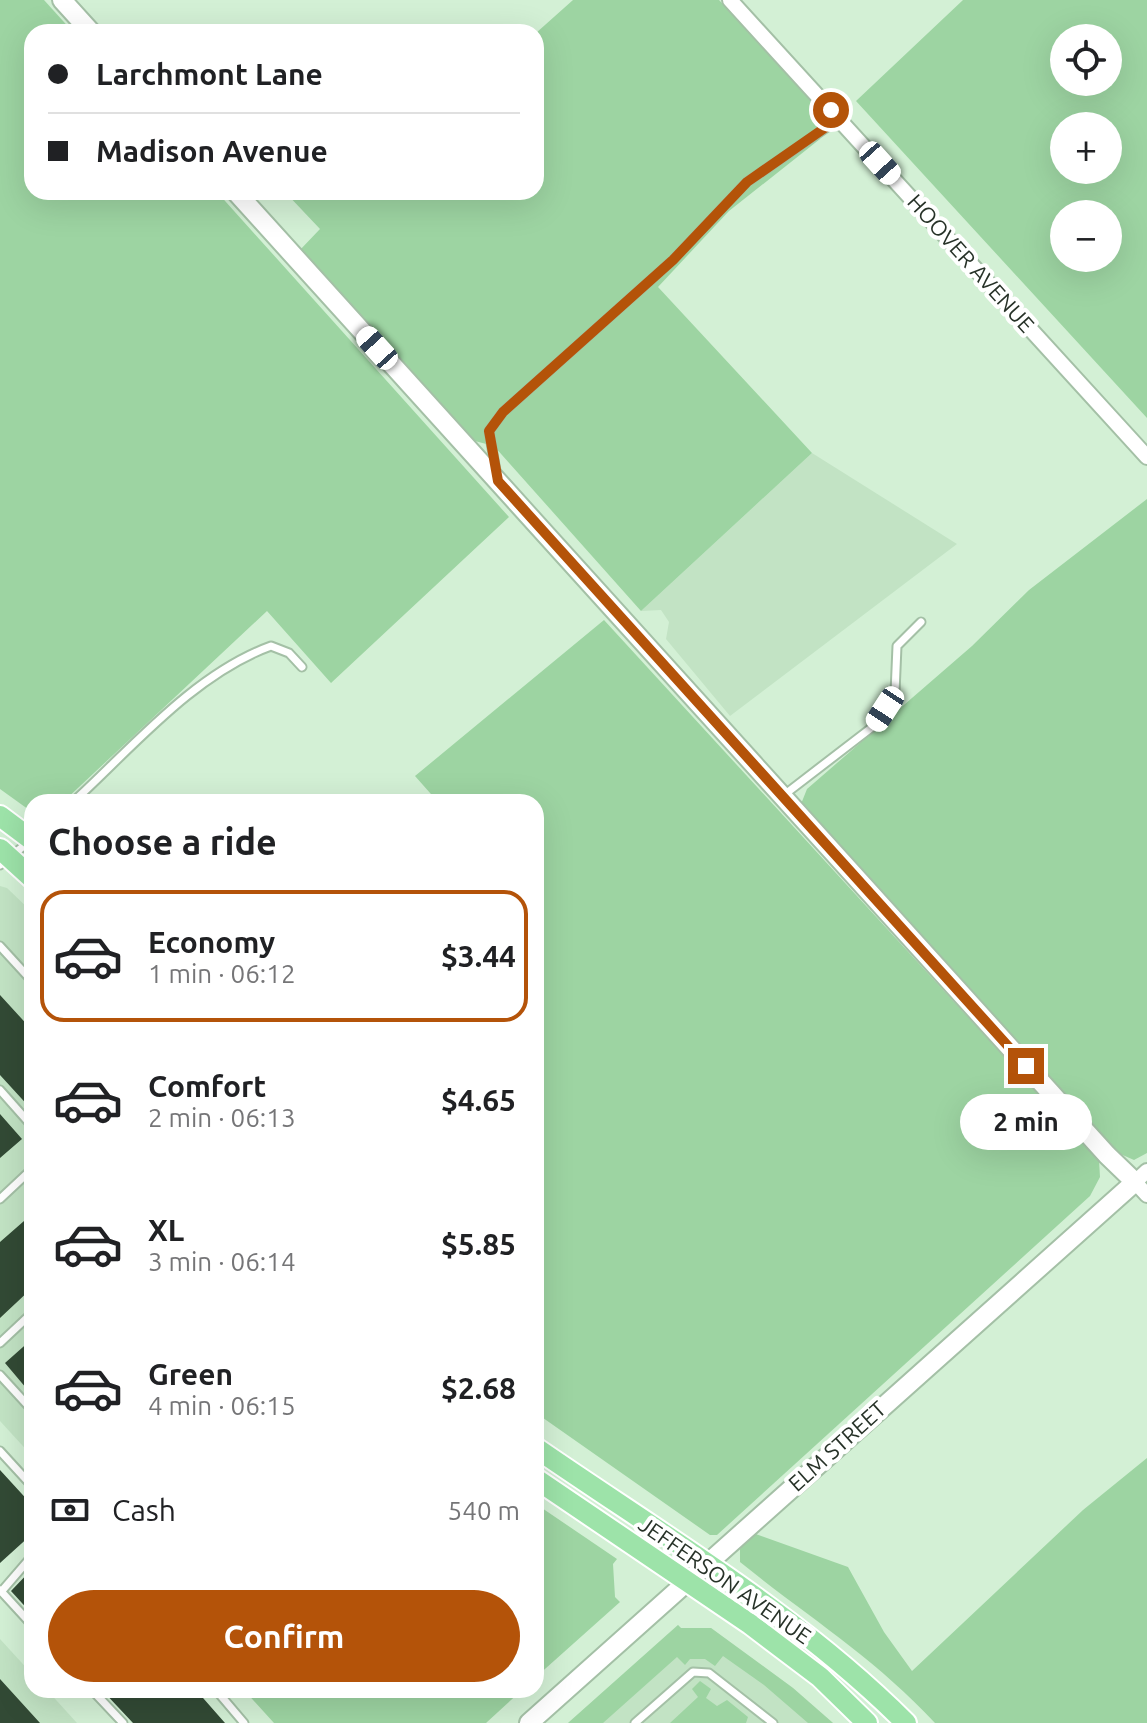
<!DOCTYPE html>
<html lang="en">
<head>
<meta charset="utf-8">
<style>
	body { margin:0; font-family:Ubuntu,sans-serif; background:#f6f6f6; color:#202124; height:100vh; display:flex; flex-direction:column; font-size:30px; white-space:nowrap }
	* { box-sizing:border-box; margin:0 }
	p { font-size:26px; color:#757577 }
	.icon { flex:none; width:44px; height:44px; fill:none; stroke:currentColor; stroke-width:2; stroke-linecap:round; stroke-linejoin:round }
	.map { position:relative; flex:1; overflow:hidden }
	.panel { position:absolute; left:24px; top:794px; width:520px; height:904px; display:flex; flex-direction:column; background:#fff; border-radius:24px; box-shadow:0 8px 32px #0002 }
	.panel>* { flex:none }
	.hud { position:absolute; left:24px; top:24px; width:520px; height:176px; border-radius:24px; box-shadow:0 8px 32px #0002; display:grid; align-content:center; height:176px; padding:0 24px; background:#fff }
	.fabs { position:absolute; left:1050px; top:24px; display:grid; gap:16px }
	.fabs a { display:grid; place-items:center; width:72px; height:72px; border-radius:50%; background:#fff; box-shadow:0 8px 32px #0002; font-size:40px }
	.end { position:absolute; width:36px; height:36px; margin:-18px; border:10px solid #b45309; background:#fff; box-shadow:0 0 0 4px #fff }
	.from { border-radius:50% }
	.bubble { position:absolute; height:56px; border-radius:28px; background:#fff; box-shadow:0 8px 32px #0002; font-size:26px; font-weight:700; line-height:56px; text-align:center }
	.car { position:absolute; width:24px; height:48px; margin:-24px -12px; border-radius:10px; box-shadow:0 0 6px 2px #0007; background:linear-gradient(#fff 24%,#345 0 40%,#fff 0 76%,#345 0 86%,#fff 0) }
	.hud b { display:flex; align-items:center; gap:28px; height:76px; font-size:30px }
	.hud b+b { border-top:2px solid #e0e0e0 }
	.hud i { width:20px; height:20px; background:#202124 }
	ul { padding:0; list-style:none }
	li { display:flex; align-items:center; gap:24px; height:132px; margin:0 16px 12px; padding:0 8px; border:4px solid transparent; border-radius:24px }
	li div { flex:1 }
	li b { display:block; font-size:30px }
	li em { font-style:normal; font-weight:700 }
	li.current { border-color:#b45309 }
	li>.icon { width:72px; height:72px; stroke-width:1.5 }
	h2 { padding:0 24px; font-size:36px; line-height:96px }
	.pay { display:flex; align-items:center; gap:20px; height:88px; padding:0 24px; font-size:30px }
	.pay p { margin-inline-start:auto }
	.action { display:flex; gap:16px; margin-top:auto; padding:16px 24px }
	.action a { flex:1; height:92px; border-radius:48px; background:#b45309; color:#fff; font-size:32px; font-weight:700; line-height:92px; text-align:center }
	.map>svg:first-child { display:block }
	.built { fill:#c2e3c4 }
	.green { fill:#9dd4a2; fill-rule:evenodd }
	.building { fill:#324a35 }
	.lines { fill:none; stroke-linecap:round; stroke-linejoin:round }
	.lane-casing { stroke:#a4c0a6; stroke-width:11 }
	.street-casing { stroke:#a4c0a6; stroke-width:18 }
	.secondary-casing { stroke:#a4c0a6; stroke-width:22 }
	.primary-casing { stroke:#fff; stroke-width:24 }
	.lane { stroke:#fff; stroke-width:7 }
	.street { stroke:#fff; stroke-width:14 }
	.secondary { stroke:#fff; stroke-width:18 }
	.primary { stroke:#9de3a9; stroke-width:20 }
	.route { stroke:#b45309; stroke-width:10 }
	.labels { text-anchor:middle; stroke-width:8; stroke-linejoin:round; paint-order:stroke }
	.street-label { font-size:22px; fill:#273228; stroke:#fff }
</style>
</head>
<body>
<div class="map">
<svg width="1147" height="1723" viewBox="0 0 1147 1723">
	<rect width="100%" height="100%" fill="#d3f0d5"/>
	<path class="built" d="M 812,453 L 957,544 L 730,716 L 666,639 L 669,622 L 661,610 L 641,611 Z
		M 0,886 L 7,888 L 32,912 L 32,1456 L 0,1421 Z
		M 678,1625 L 681,1628 L 711,1628 L 793,1688 L 833,1723 L 568,1723 Z
		M 0,1639 L 32,1674 L 32,1690 L 47,1690 L 77,1723 L 0,1723 Z"/>
	<path class="green" d="M 0,0 L 44,0 L 73,32 L 32,32 L 32,192 L 217,192 L 509,517 L 331,683 L 267,611 L 63,802 L 32,802 L 32,812 L 0,789 Z
		M 573,0 L 719,0 L 821,109 L 825,119 L 820,139 L 729,211 L 658,287 L 812,453 L 641,611 L 494,446 L 471,440 L 299,251 L 320,229 L 285,192 L 536,192 L 536,33 Z
		M 963,0 L 1147,0 L 1147,418 L 856,101 ZM 1064,38 L 1108,38 L 1108,82 L 1064,82 ZM 1064,126 L 1108,126 L 1108,170 L 1064,170 ZM 1064,214 L 1108,214 L 1108,258 L 1064,258 Z
		M 1147,499 L 1147,1153 L 1134,1160 L 1118,1153 L 801,804 L 807,789 L 972,646 L 1029,590 Z
		M 604,620 L 1099,1160 L 1100,1177 L 1090,1196 L 717,1535 L 710,1535 L 536,1413 L 536,802 L 438,802 L 415,776 Z
		M 1147,1458 L 1147,1723 L 935,1723 C 874,1657 808,1617 740,1562 L 740,1549 L 753,1533 L 848,1567 L 884,1632 L 912,1671 L 1083,1510 Z
		M 536,1504 L 617,1559 L 613,1564 L 615,1597 L 620,1602 L 536,1677 Z
		M 678,1625 L 681,1628 L 711,1628 L 793,1688 L 833,1723 L 808,1723 L 764,1685 L 723,1656 L 715,1666 L 705,1659 L 690,1659 L 685,1665 L 677,1657 L 603,1723 L 568,1723 Z
		M 700,1681 L 711,1689 L 706,1698 L 717,1706 L 727,1700 L 748,1717 L 746,1723 L 670,1723 L 698,1697 L 692,1689 Z
		M 244,1690 L 522,1690 L 486,1723 L 274,1723 Z"/>
	<path class="building" d="M 0,995 L 32,1030 L 32,1110 L 0,1075 Z
		M 0,1114 L 22,1139 L 0,1158 Z
		M 32,1214 L 32,1288 L 0,1318 L 0,1242 Z
		M 32,1339 L 32,1395 L 5,1363 Z
		M 0,1470 L 32,1505 L 32,1534 L 0,1563 Z
		M 32,1569 L 32,1614 L 11,1591 Z
		M 0,1679 L 40,1723 L 0,1723 Z
		M 102,1690 L 196,1690 L 225,1723 L 133,1723 Z"/>
	<g class="lines">
		<defs>
			<path id="lane" d="M 496,471 L 489,431 L 503,412 L 673,260 L 747,182 L 839,119
				M 784,795 L 875,725 L 895,693 L 897,646 L 921,622
				M 73,802 C 132,748 194,674 271,646 L 289,653 L 302,667
				M 0,865 L 30,841
				M 0,946 L 32,981
				M 0,1090 L 32,1126
				M 0,1199 L 32,1169
				M 0,1343 L 32,1313
				M 0,1375 L 32,1410
				M 0,1451 L 32,1486
				M 0,1590 L 32,1625
				M 1,1592 L 32,1556
				M 92,1690 L 123,1723
				M 216,1690 L 244,1723
				M 635,1723 L 693,1672 L 709,1673 L 773,1723"/>
			<path id="street" d="M 730,0 L 1147,457
				M 1147,1171 L 1135,1182 L 1147,1195"/>
			<path id="secondary" d="M 62,0 L 91,32
				M 236,192 L 1107,1155 L 1135,1182 L 529,1723"/>
			<path id="primary" d="M 0,816 L 32,840
				M 0,849 L 32,878
				M 536,1448 C 662,1535 797,1614 906,1723
				M 536,1479 L 750,1624 L 820,1677 L 867,1723"/>
		</defs>
		<use href="#lane" class="lane-casing"/>
		<use href="#street" class="street-casing"/>
		<use href="#secondary" class="secondary-casing"/>
		<use href="#primary" class="primary-casing"/>
		<use href="#lane" class="lane"/>
		<use href="#street" class="street"/>
		<use href="#secondary" class="secondary"/>
		<use href="#primary" class="primary"/>
	</g>
	<g class="lines">
		<path class="route" d="M 831,110 L 839,118 L 747,182 L 673,260 L 503,412 L 489,431 L 498,481 L 1026,1066"/>
	</g>
	<g class="labels">
		<g class="street-label">
			<text transform="translate(971 263) rotate(48)" y="8">HOOVER AVENUE</text>
			<text transform="translate(837 1446) rotate(-42)" y="8">ELM STREET</text>
			<text transform="translate(725 1580) rotate(35)" y="8">JEFFERSON AVENUE</text>
		</g>
	</g>
</svg>
<div class="fabs">
<a><svg class="icon" aria-label="locate" viewBox="0 0 24 24"><circle cx="12" cy="12" r="6"/><path d="M12 2v4M12 18v4M2 12h4M18 12h4"/></svg></a>
<a>+</a>
<a>−</a>
</div>
<i class="end from" style="left:831px;top:110px"></i>
<i class="end" style="left:1026px;top:1066px"></i>
<div class="bubble" style="left:960px;top:1094px;width:132px">2 min</div>
<i class="car" style="left:880px;top:163px;rotate:138deg"></i>
<i class="car" style="left:377px;top:348px;rotate:318deg"></i>
<i class="car" style="left:885px;top:709px;rotate:213deg"></i>
<div class="hud">
<b><i class="from"></i>Larchmont Lane</b>
<b><i></i>Madison Avenue</b>
</div>
<section class="panel">
<h2>Choose a ride</h2>
<ul>
<li class="current"><svg class="icon" aria-label="car" viewBox="0 0 24 24"><path d="M5 17H2v-5l4-1 3-4h7l3 4 3 1v5h-3M9 17h6M6 11h13"/><circle cx="7" cy="17" r="2"/><circle cx="17" cy="17" r="2"/></svg><div><b>Economy</b><p>1 min · 06:12</p></div><em>$3.44</em></li>
<li><svg class="icon" aria-label="car" viewBox="0 0 24 24"><path d="M5 17H2v-5l4-1 3-4h7l3 4 3 1v5h-3M9 17h6M6 11h13"/><circle cx="7" cy="17" r="2"/><circle cx="17" cy="17" r="2"/></svg><div><b>Comfort</b><p>2 min · 06:13</p></div><em>$4.65</em></li>
<li><svg class="icon" aria-label="car" viewBox="0 0 24 24"><path d="M5 17H2v-5l4-1 3-4h7l3 4 3 1v5h-3M9 17h6M6 11h13"/><circle cx="7" cy="17" r="2"/><circle cx="17" cy="17" r="2"/></svg><div><b>XL</b><p>3 min · 06:14</p></div><em>$5.85</em></li>
<li><svg class="icon" aria-label="car" viewBox="0 0 24 24"><path d="M5 17H2v-5l4-1 3-4h7l3 4 3 1v5h-3M9 17h6M6 11h13"/><circle cx="7" cy="17" r="2"/><circle cx="17" cy="17" r="2"/></svg><div><b>Green</b><p>4 min · 06:15</p></div><em>$2.68</em></li>
</ul>
<div class="pay"><svg class="icon" aria-label="cash" viewBox="0 0 24 24"><path d="M3 7h18v10H3z"/><circle cx="12" cy="12" r="2"/></svg>Cash<p>540 m</p></div>
<div class="action"><a>Confirm</a></div>
</section>
</div>
</body>
</html>
